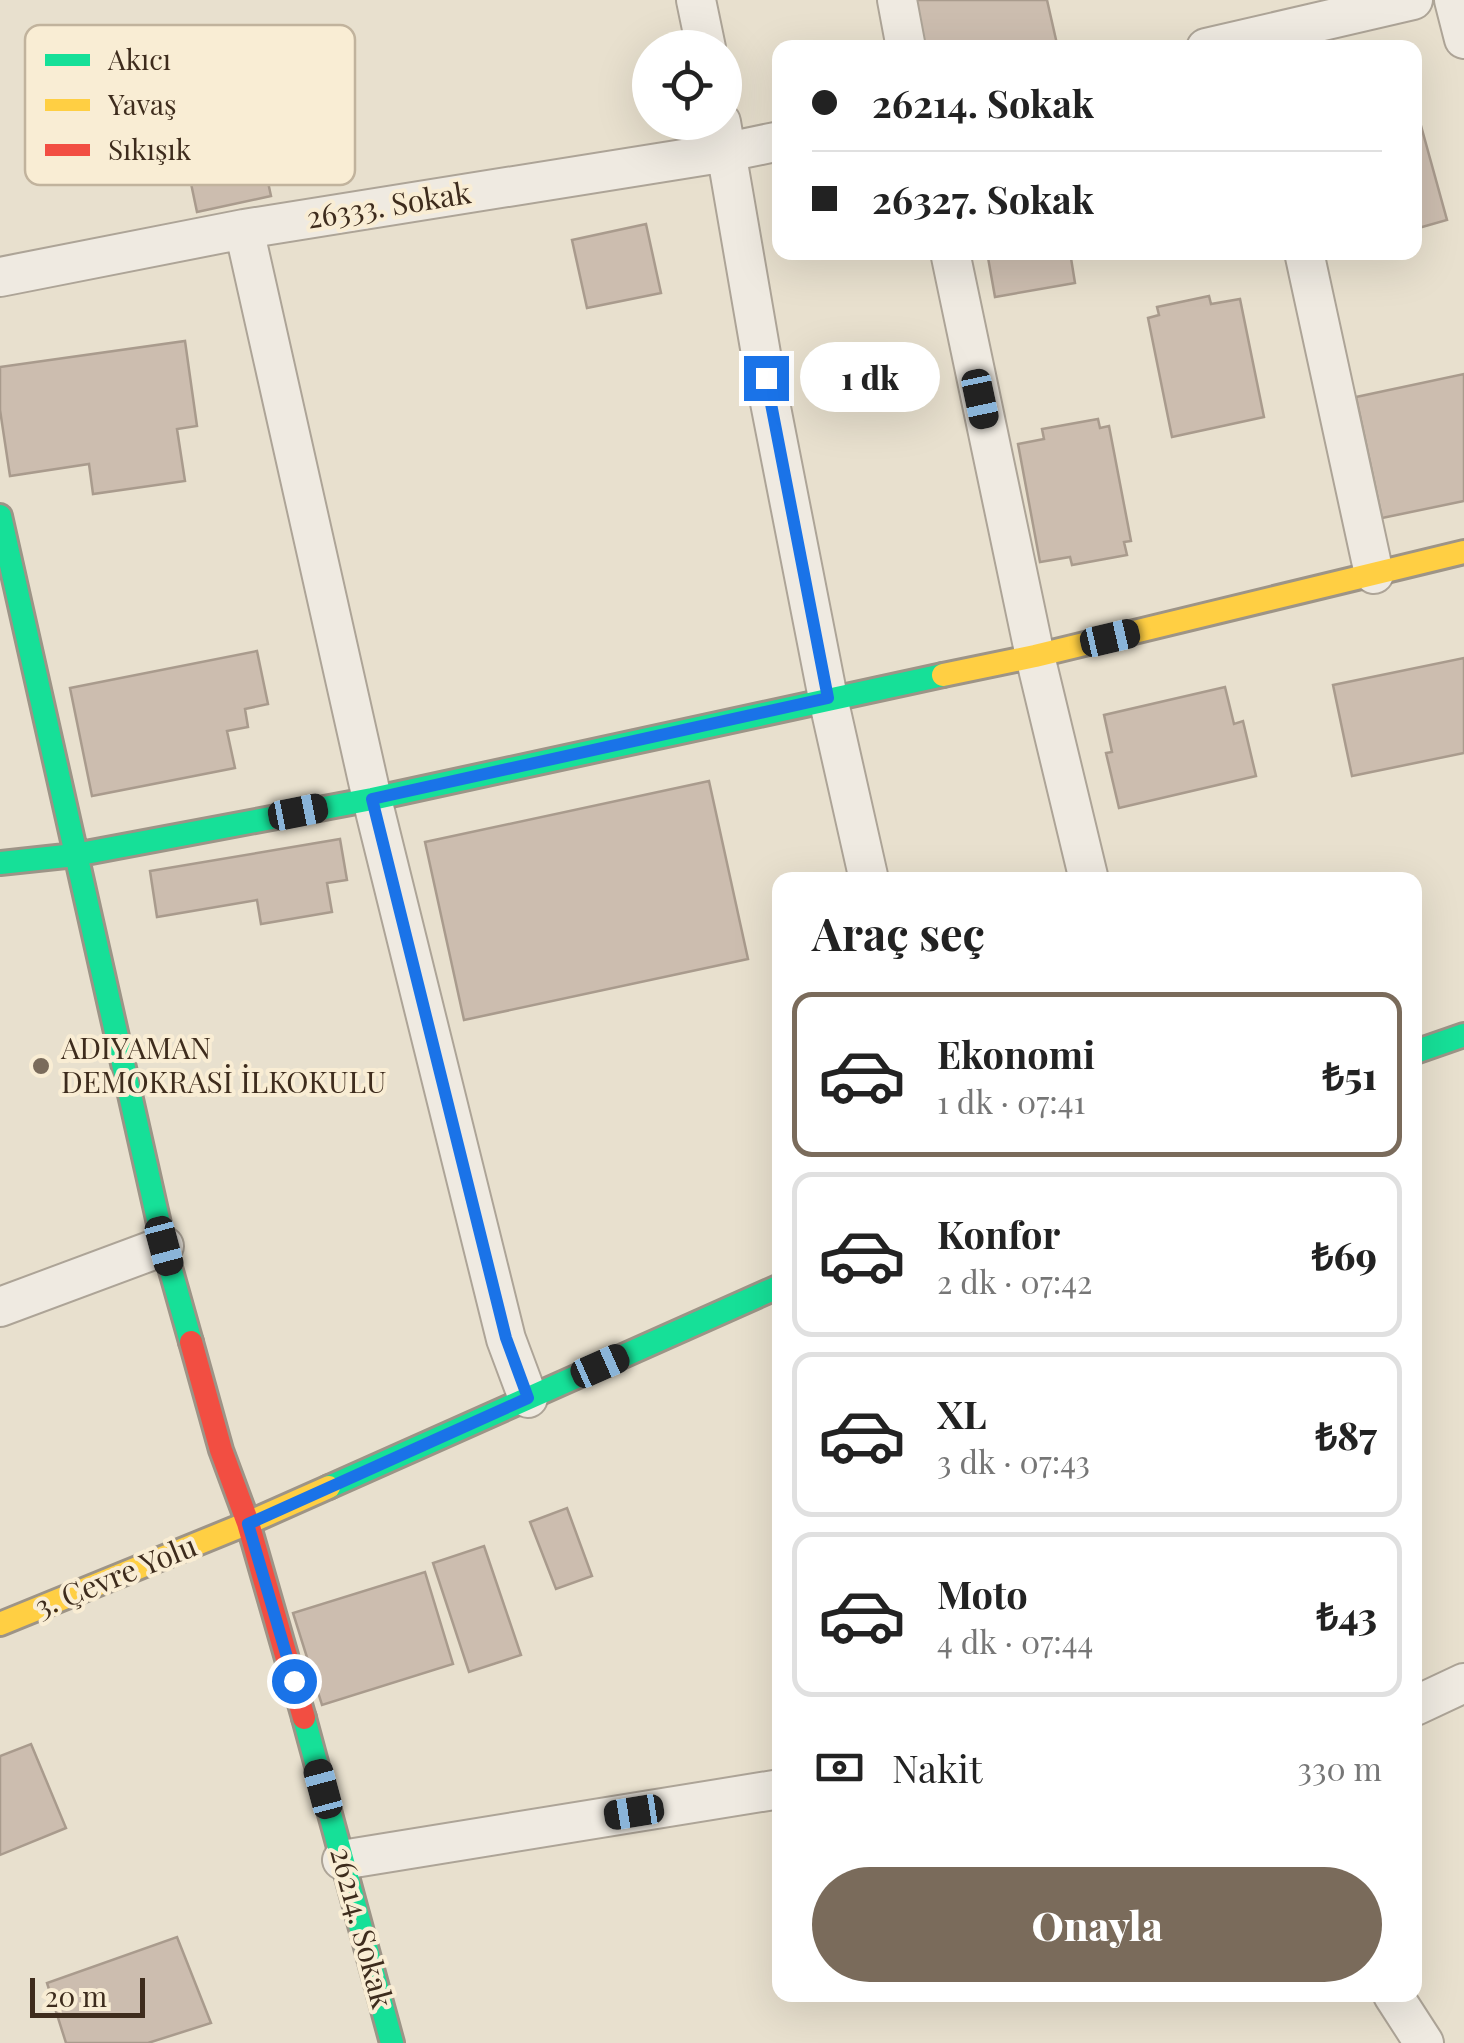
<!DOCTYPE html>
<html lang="tr">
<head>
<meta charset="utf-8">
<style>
	body { margin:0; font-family:"Playfair Display",serif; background:#f2f2f2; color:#222; height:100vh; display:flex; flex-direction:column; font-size:38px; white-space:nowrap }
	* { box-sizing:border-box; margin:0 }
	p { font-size:32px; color:#767676 }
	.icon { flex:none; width:55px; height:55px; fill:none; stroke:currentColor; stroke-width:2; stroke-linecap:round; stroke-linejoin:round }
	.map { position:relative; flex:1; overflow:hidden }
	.panel { position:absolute; left:772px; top:872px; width:650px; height:1130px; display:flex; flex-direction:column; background:#fff; border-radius:20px; box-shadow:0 10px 40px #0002 }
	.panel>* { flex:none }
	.top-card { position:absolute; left:772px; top:40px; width:650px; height:220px; border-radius:20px; box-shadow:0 10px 40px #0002; display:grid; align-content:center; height:220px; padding:0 40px; background:#fff }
	.buttons { position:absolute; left:632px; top:30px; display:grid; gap:20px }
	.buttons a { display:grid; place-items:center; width:110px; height:110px; border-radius:50%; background:#fff; box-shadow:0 10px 40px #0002; font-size:50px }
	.scale { position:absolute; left:30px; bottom:25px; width:115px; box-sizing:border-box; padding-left:10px; border:5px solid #3e2c1d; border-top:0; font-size:28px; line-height:35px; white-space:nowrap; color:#3e2c1d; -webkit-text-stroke:8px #f9edd4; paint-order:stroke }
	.end { position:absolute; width:45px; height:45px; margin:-22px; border:12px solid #1a73e8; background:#fff; box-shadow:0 0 0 5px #fff }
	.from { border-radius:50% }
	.bubble { position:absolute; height:70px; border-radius:35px; background:#fff; box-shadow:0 10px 40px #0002; font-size:32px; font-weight:800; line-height:70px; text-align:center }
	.car { position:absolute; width:30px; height:60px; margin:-30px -15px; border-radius:12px; box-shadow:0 0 8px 2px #0007; background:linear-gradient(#222 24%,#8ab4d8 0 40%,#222 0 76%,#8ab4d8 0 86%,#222 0) }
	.top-card b { display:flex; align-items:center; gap:35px; height:95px; font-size:38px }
	.top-card b+b { border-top:2px solid #e0e0e0 }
	.top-card i { width:25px; height:25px; background:#222 }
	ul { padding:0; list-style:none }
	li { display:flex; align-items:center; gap:30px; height:165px; margin:0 20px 15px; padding:0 20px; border:5px solid #e0e0e0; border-radius:20px }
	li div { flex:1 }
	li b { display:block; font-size:38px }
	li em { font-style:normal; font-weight:800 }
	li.active { border-color:#7a6b5b }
	li>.icon { width:90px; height:90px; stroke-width:1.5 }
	h2 { padding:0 40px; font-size:45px; line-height:120px }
	.pay { display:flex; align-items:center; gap:25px; height:110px; padding:0 40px; font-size:38px }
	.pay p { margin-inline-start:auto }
	.cta { display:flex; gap:20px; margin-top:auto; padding:20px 40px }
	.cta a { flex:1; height:115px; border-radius:60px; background:#7a6b5b; color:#fff; font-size:40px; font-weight:800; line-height:115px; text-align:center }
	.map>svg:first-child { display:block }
	.building { fill:#ccbdaf; stroke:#a99b8d; stroke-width:2.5 }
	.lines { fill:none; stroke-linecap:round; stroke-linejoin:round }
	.street-casing { stroke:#ada497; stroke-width:42 }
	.fast-casing { stroke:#9d9487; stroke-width:28 }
	.slow-casing { stroke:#9d9487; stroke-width:28 }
	.jam-casing { stroke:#9d9487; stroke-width:28 }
	.street { stroke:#efeae1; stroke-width:38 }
	.fast { stroke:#16e098; stroke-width:22 }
	.slow { stroke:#ffcf43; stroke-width:22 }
	.jam { stroke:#f24e42; stroke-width:22 }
	.route { stroke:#1a73e8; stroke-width:12 }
	.poi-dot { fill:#7a6b5b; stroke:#f9edd4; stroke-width:4 }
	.labels { text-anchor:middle; stroke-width:8; stroke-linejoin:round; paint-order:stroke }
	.street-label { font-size:30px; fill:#3e2c1d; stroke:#f9edd4 }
	.poi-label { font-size:30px; fill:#3e2c1d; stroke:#f9edd4; text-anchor:start }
	.key { fill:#f9edd4; stroke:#c1b39d; stroke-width:2.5 }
	.key-label { font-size:28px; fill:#3e2c1d }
</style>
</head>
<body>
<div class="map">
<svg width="1464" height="2043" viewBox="0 0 1464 2043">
	<rect width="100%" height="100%" fill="#e8e0ce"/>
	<path class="building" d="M 907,0 L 1047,0 L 1057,44 L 1042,48 L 918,48 Z
		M 1415,104 L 1447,220 L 1415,229 Z
		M 263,159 L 271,196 L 197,212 L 189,174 Z
		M 646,224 L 661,293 L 587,308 L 572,240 Z
		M 987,252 L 1070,252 L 1075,283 L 995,297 Z
		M 1209,296 L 1211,304 L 1240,299 L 1264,417 L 1172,437 L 1148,318 L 1159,315 L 1157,307 Z
		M 185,341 L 197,426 L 177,429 L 185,481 L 93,494 L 89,464 L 10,476 L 0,410 L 0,367 Z
		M 1464,374 L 1464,501 L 1382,518 L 1356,397 Z
		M 1098,419 L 1100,428 L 1109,426 L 1131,541 L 1124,542 L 1127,555 L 1072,565 L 1070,557 L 1040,562 L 1018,444 L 1044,439 L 1042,429 Z
		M 257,651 L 268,704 L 245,709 L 248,727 L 227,731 L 235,768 L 92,796 L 70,688 Z
		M 1464,658 L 1464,753 L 1352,776 L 1333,685 Z
		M 1225,687 L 1234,724 L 1243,721 L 1256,776 L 1119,808 L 1106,753 L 1112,752 L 1104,715 Z
		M 709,781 L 748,959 L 464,1020 L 425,842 Z
		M 340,839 L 347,880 L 327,883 L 332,912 L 261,924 L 257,900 L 157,917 L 150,871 Z
		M 567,1508 L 592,1576 L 556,1589 L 530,1522 Z
		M 484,1546 L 521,1655 L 469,1672 L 433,1563 Z
		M 425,1572 L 453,1664 L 322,1705 L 293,1613 Z
		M 31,1744 L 66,1828 L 0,1855 L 0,1756 Z
		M 177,1937 L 211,2023 L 148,2043 L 66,2043 L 47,1983 Z"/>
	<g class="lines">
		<defs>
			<path id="street" d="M 696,0 L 706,48
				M 897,0 L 906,48
				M 1454,0 L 1464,39
				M 1206,48 L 1413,0
				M 721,122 L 765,377 L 828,698 L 869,880
				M 244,229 L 372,799 L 506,1339 L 528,1398
				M 950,252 L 1035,656 L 1089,880
				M 1304,252 L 1374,574
				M 0,277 L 244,229 L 727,152 L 780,141
				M 0,1307 L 164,1246
				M 1415,1706 L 1464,1683
				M 342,1860 L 780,1789
				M 1393,1995 L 1424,2043"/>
			<path id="fast" d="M 0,516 L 164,1246 L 191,1342
				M 0,863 L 75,855 L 372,799 L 943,675
				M 1415,1052 L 1464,1035
				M 329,1487 L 780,1286
				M 304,1718 L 392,2043"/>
			<path id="slow" d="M 943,675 L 1035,656 L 1464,552
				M 0,1624 L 248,1523 L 329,1487"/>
			<path id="jam" d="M 191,1342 L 221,1450 L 248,1523 L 304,1718"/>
		</defs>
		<use href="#street" class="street-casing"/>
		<use href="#fast" class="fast-casing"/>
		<use href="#slow" class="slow-casing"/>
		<use href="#jam" class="jam-casing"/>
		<use href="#street" class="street"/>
		<use href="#fast" class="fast"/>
		<use href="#slow" class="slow"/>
		<use href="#jam" class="jam"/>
	</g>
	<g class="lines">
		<path class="route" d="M 294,1681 L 248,1524 L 528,1398 L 506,1338 L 372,799 L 828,698 L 766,378"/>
	</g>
	<circle class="poi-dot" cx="41" cy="1066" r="10"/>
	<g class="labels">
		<g class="street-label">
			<text transform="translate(389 206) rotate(-9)" y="10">26333. Sokak</text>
			<text transform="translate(116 1577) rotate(-22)" y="10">3. Çevre Yolu</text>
			<text transform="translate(361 1928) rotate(75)" y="10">26214. Sokak</text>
		</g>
		<g class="poi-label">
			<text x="61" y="1059">ADIYAMAN<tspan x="61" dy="34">DEMOKRASİ İLKOKULU</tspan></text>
		</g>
	</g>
	<rect x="25" y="25" width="330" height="160" rx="15" class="key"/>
	<rect x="45" y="54" width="45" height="12" fill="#16e098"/>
	<rect x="45" y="99" width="45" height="12" fill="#ffcf43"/>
	<rect x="45" y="144" width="45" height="12" fill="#f24e42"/>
	<g class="key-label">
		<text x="108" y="70">Akıcı</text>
		<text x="108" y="115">Yavaş</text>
		<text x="108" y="160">Sıkışık</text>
	</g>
</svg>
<div class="buttons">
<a><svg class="icon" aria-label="locate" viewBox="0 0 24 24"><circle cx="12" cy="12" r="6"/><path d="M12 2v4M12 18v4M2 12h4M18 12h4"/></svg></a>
</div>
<div class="scale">20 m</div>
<i class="end from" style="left:294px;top:1681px"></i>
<i class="end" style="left:766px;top:378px"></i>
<div class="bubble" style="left:800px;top:342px;width:140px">1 dk</div>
<i class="car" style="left:980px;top:399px;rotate:168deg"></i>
<i class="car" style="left:1110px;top:638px;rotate:77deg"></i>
<i class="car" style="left:298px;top:812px;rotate:79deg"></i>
<i class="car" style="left:164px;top:1246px;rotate:165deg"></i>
<i class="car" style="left:600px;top:1366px;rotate:66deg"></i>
<i class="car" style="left:323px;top:1789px;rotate:345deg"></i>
<i class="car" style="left:634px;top:1812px;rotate:261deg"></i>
<div class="top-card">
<b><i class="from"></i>26214. Sokak</b>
<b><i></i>26327. Sokak</b>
</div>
<section class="panel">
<h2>Araç seç</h2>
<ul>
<li class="active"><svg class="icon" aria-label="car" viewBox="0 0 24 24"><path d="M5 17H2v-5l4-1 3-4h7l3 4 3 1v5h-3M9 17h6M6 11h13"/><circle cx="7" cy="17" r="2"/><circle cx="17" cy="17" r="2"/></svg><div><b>Ekonomi</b><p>1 dk · 07:41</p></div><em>₺51</em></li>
<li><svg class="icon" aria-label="car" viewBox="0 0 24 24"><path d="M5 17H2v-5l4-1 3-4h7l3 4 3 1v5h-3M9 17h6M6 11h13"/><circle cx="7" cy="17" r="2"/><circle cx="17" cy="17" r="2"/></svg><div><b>Konfor</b><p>2 dk · 07:42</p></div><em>₺69</em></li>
<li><svg class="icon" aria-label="car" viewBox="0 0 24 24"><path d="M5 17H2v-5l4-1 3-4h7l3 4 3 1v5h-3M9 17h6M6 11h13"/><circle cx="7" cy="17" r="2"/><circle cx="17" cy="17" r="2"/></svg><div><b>XL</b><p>3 dk · 07:43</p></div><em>₺87</em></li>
<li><svg class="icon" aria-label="car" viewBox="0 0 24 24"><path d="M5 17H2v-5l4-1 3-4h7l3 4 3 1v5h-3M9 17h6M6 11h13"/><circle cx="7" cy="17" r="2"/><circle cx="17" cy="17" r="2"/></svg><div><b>Moto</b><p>4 dk · 07:44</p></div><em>₺43</em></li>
</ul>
<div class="pay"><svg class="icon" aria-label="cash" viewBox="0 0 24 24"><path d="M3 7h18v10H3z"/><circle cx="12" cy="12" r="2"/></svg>Nakit<p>330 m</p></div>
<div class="cta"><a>Onayla</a></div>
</section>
</div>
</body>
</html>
